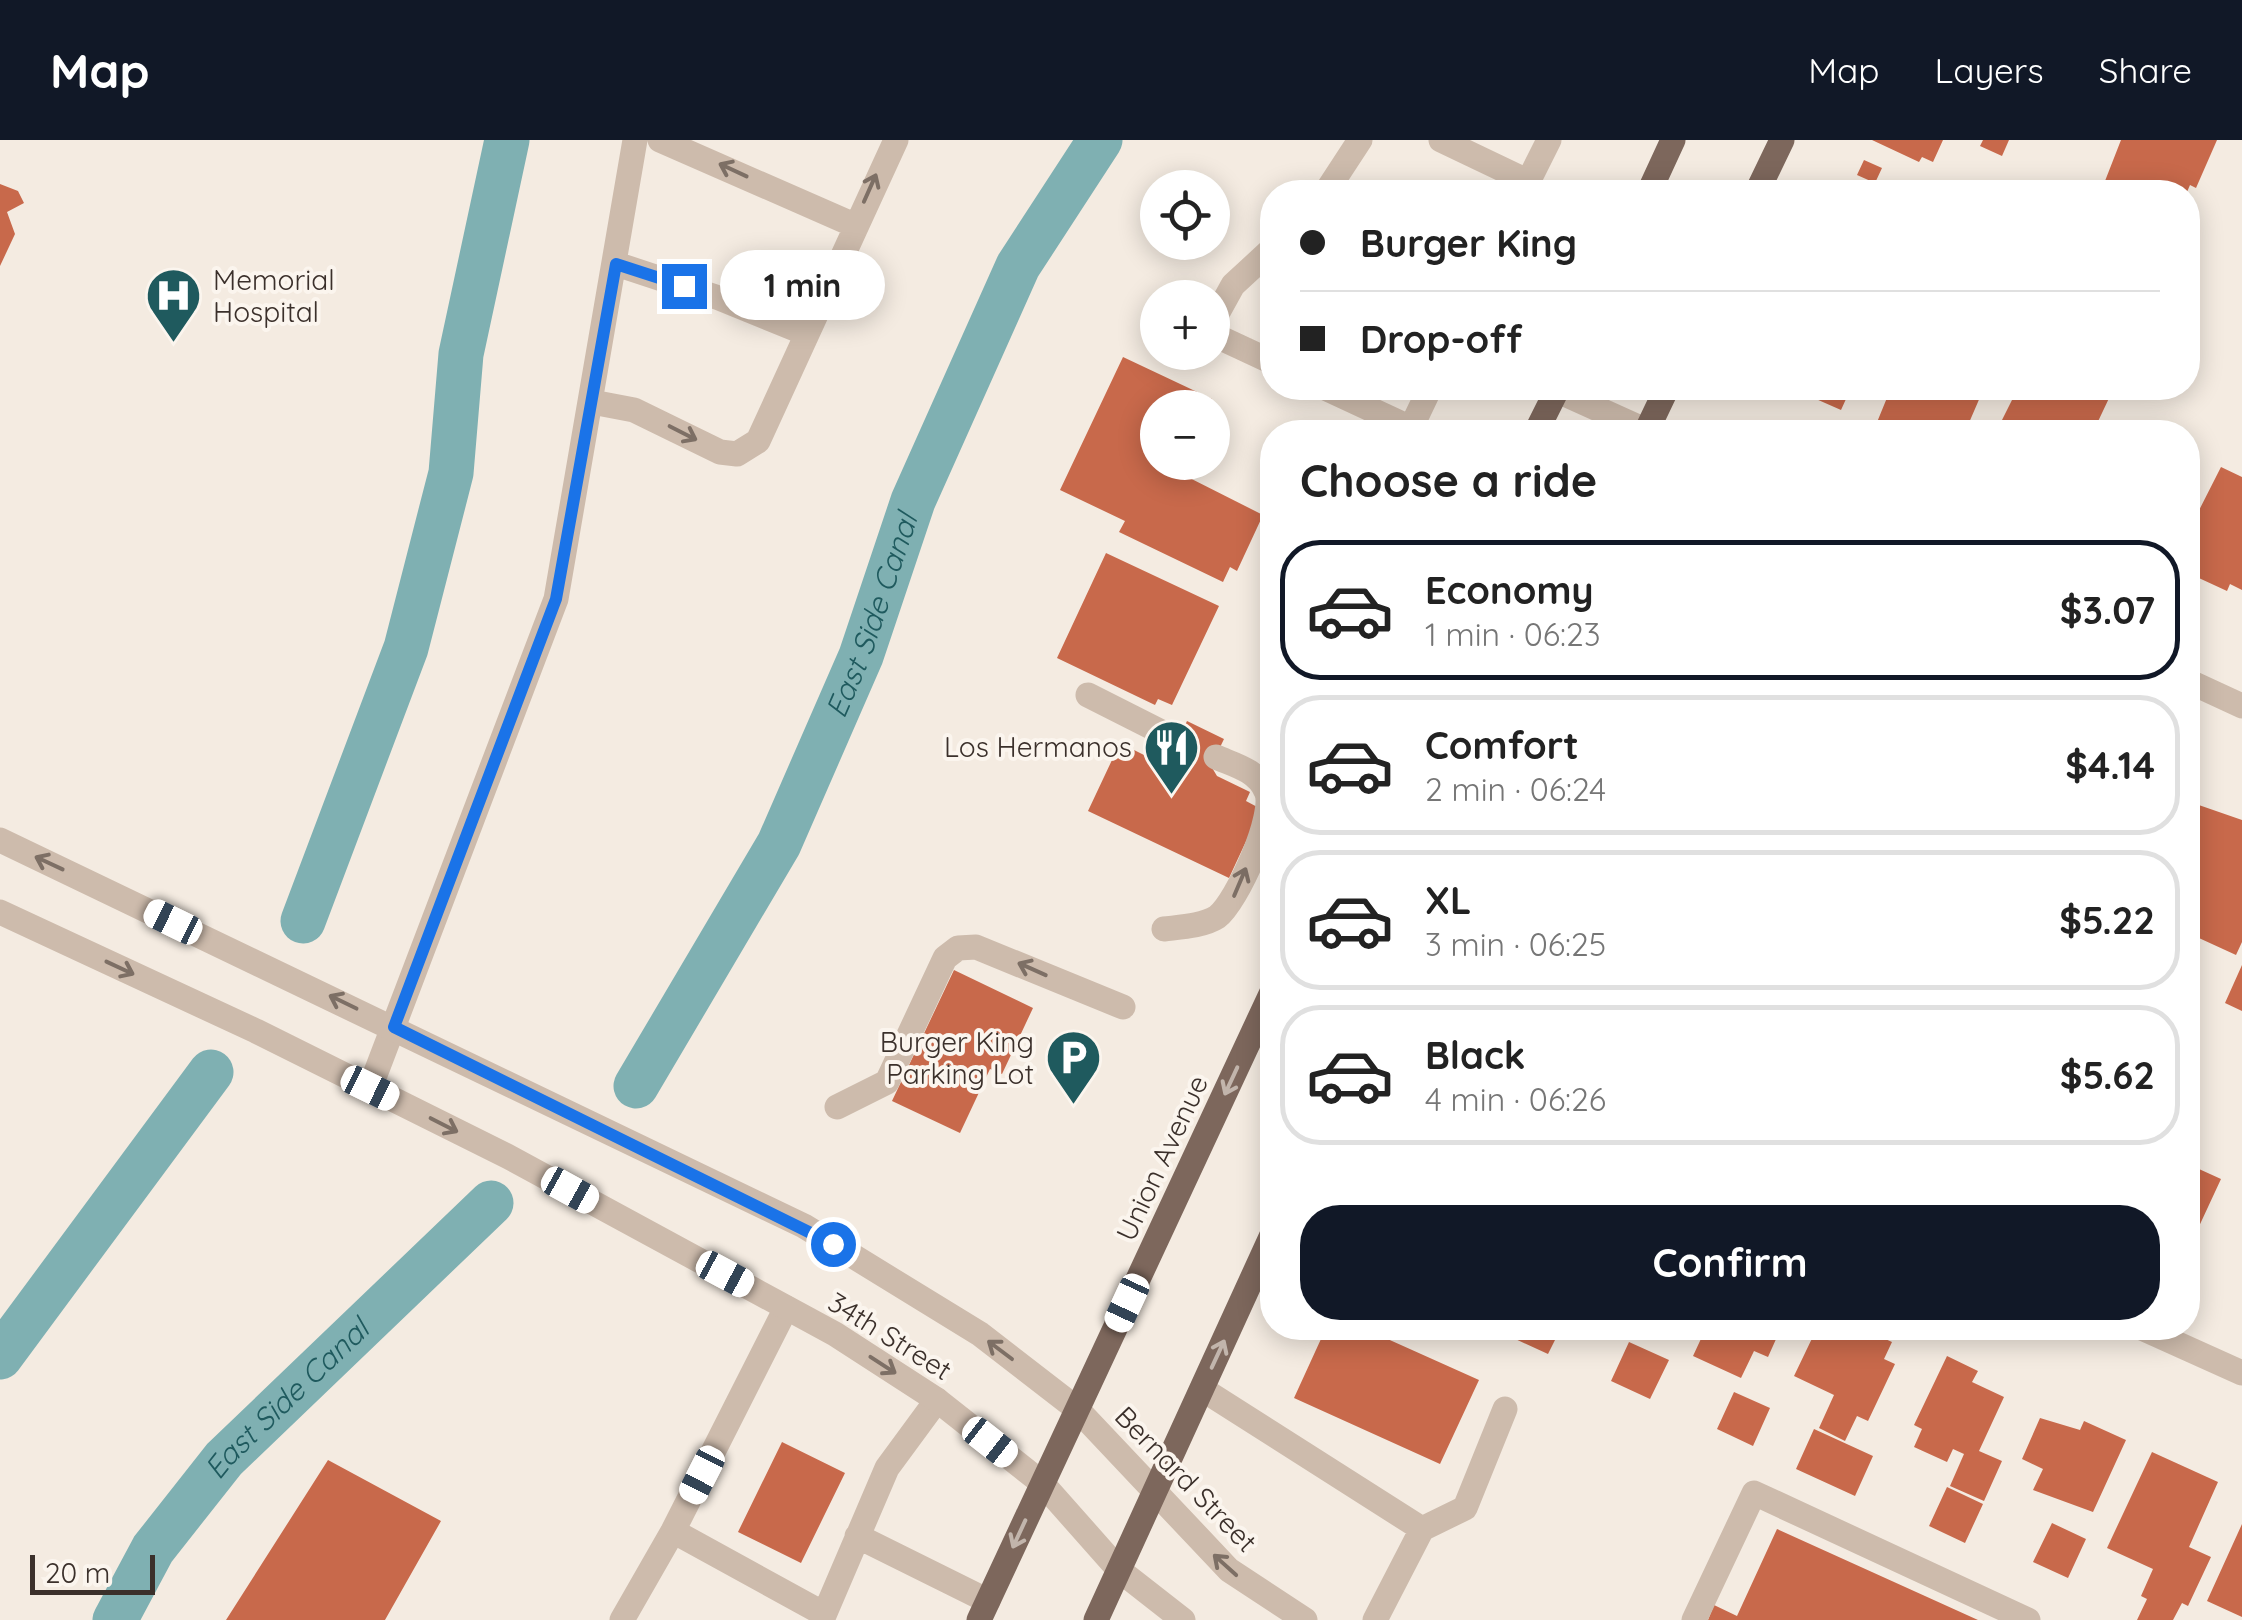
<!DOCTYPE html>
<html lang="en">
<head>
<meta charset="utf-8">
<style>
	body { margin:0; font-family:Quicksand,sans-serif; background:#f6f6f6; color:#222; height:100vh; display:flex; flex-direction:column; font-size:38px; white-space:nowrap }
	* { box-sizing:border-box; margin:0 }
	p { font-size:32px; color:#767676 }
	.icon { flex:none; width:55px; height:55px; fill:none; stroke:currentColor; stroke-width:2; stroke-linecap:round; stroke-linejoin:round }
	.map { position:relative; flex:1; overflow:hidden }
	.details { position:absolute; left:1260px; top:280px; width:940px; height:920px; display:flex; flex-direction:column; background:#fff; border-radius:40px; box-shadow:0 5px 25px #0003 }
	.details>* { flex:none }
	.banner { position:absolute; left:1260px; top:40px; width:940px; height:220px; border-radius:40px; box-shadow:0 5px 25px #0003; display:grid; align-content:center; height:220px; padding:0 40px; background:#fff }
	.fabs { position:absolute; left:1140px; top:30px; display:grid; gap:20px }
	.fabs a { display:grid; place-items:center; width:90px; height:90px; border-radius:50%; background:#fff; box-shadow:0 5px 25px #0003; font-size:50px }
	.scale { position:absolute; left:30px; bottom:25px; width:125px; box-sizing:border-box; padding-left:10px; border:5px solid #3b302b; border-top:0; font-size:28px; line-height:35px; white-space:nowrap; color:#3b302b; -webkit-text-stroke:8px #fbf5ee; paint-order:stroke }
	.end { position:absolute; width:45px; height:45px; margin:-22px; border:12px solid #1a73e8; background:#fff; box-shadow:0 0 0 5px #fff }
	.from { border-radius:50% }
	.bubble { position:absolute; height:70px; border-radius:35px; background:#fff; box-shadow:0 5px 25px #0003; font-size:32px; font-weight:700; line-height:70px; text-align:center }
	.car { position:absolute; width:30px; height:60px; margin:-30px -15px; border-radius:12px; box-shadow:0 0 8px 2px #0007; background:linear-gradient(#fff 24%,#345 0 40%,#fff 0 76%,#345 0 86%,#fff 0) }
	.banner b { display:flex; align-items:center; gap:35px; height:95px; font-size:38px }
	.banner b+b { border-top:2px solid #e0e0e0 }
	.banner i { width:25px; height:25px; background:#222 }
	ul { padding:0; list-style:none }
	li { display:flex; align-items:center; gap:30px; height:140px; margin:0 20px 15px; padding:0 20px; border:5px solid #e0e0e0; border-radius:40px }
	li div { flex:1 }
	li b { display:block; font-size:38px }
	li em { font-style:normal; font-weight:700 }
	li.active { border-color:#111827 }
	li>.icon { width:90px; height:90px; stroke-width:1.5 }
	h2 { padding:0 40px; font-size:45px; line-height:120px }
	.cta { display:flex; gap:20px; margin-top:auto; padding:20px 40px }
	.cta a { flex:1; height:115px; border-radius:40px; background:#111827; color:#fff; font-size:40px; font-weight:700; line-height:115px; text-align:center }
	header { display:flex; align-items:center; gap:60px; box-sizing:border-box; height:140px; padding:0 50px; background:#111827; color:#fff }
	header strong { font-size:48px }
	nav { display:flex; gap:55px; margin-inline-start:auto; font-size:35px }
	.map>svg:first-child { display:block }
	.lines { fill:none; stroke-linecap:round; stroke-linejoin:round }
	.canal { stroke:#7fb0b2; stroke-width:45 }
	.building { fill:#c8694b }
	.service { stroke:#cdbbac; stroke-width:25 }
	.minor { stroke:#cdbbac; stroke-width:25 }
	.tertiary { stroke:#cdbbac; stroke-width:25 }
	.primary { stroke:#7d675c; stroke-width:25 }
	.oneway { stroke:#7d6f65 }
	.oneway2 { stroke:#c2b5ac }
	.route { stroke:#1a73e8; stroke-width:12 }
	.labels { text-anchor:middle; stroke-width:8; stroke-linejoin:round; paint-order:stroke }
	.poi-label { font-size:28px; fill:#3b302b; stroke:#fbf5ee; text-anchor:end }
	.street-label { font-size:28px; fill:#3b302b; stroke:#fbf5ee }
	.water-label { font-size:30px; font-style:italic; fill:#1f5a5e; stroke:#fbf5ee }
</style>
</head>
<body>
<header>
<strong>Map</strong>
<nav><a>Map</a><a>Layers</a><a>Share</a></nav>
</header>
<div class="map">
<svg width="2242" height="1480" viewBox="0 0 2242 1480">
	<rect width="100%" height="100%" fill="#f4ebe1"/>
	<g class="lines">
		<g class="canal">
			<path d="M 303,781 L 406,508 L 451,333 L 461,214 L 507,0"/>
			<path id="s1" d="M 636,946 L 779,704 L 861,516 L 913,361 L 1018,126 L 1100,0"/>
			<path d="M 0,1217 L 211,932"/>
			<path id="s2" d="M 115,1480 L 153,1409 L 224,1319 L 491,1063"/>
		</g>
	</g>
	<path class="building" d="M 1872,0 L 1943,0 L 1933,22 L 1922,17 L 1919,22 Z
		M 1983,0 L 2009,0 L 2002,16 L 1980,6 Z
		M 2121,0 L 2217,0 L 2196,48 L 2190,45 L 2187,52 L 2131,52 L 2105,41 Z
		M 1864,20 L 1882,28 L 1875,43 L 1857,35 Z
		M 0,44 L 18,51 L 24,63 L 7,72 L 15,94 L 0,126 Z
		M 1123,217 L 1212,259 L 1208,268 L 1158,268 L 1158,322 L 1263,375 L 1237,431 L 1230,427 L 1223,442 L 1119,392 L 1125,381 L 1060,350 Z
		M 1791,248 L 1851,248 L 1841,270 Z
		M 1891,248 L 1984,248 L 1965,292 L 1873,292 Z
		M 2018,248 L 2097,248 L 2111,254 L 2093,292 L 1996,292 Z
		M 2188,315 L 2200,321 L 2189,344 L 2197,347 L 2188,368 Z
		M 2221,327 L 2242,337 L 2242,450 L 2230,444 L 2227,451 L 2188,433 L 2188,392 Z
		M 1106,413 L 1219,466 L 1172,565 L 1158,559 L 1155,565 L 1057,518 Z
		M 1187,581 L 1224,599 L 1211,626 L 1217,636 L 1250,652 L 1246,661 L 1261,669 L 1229,738 L 1088,671 L 1120,603 L 1166,626 Z
		M 2193,663 L 2242,680 L 2242,802 L 2236,815 L 2188,793 L 2188,675 Z
		M 2242,825 L 2242,871 L 2225,863 Z
		M 954,830 L 1033,868 L 1002,934 L 990,929 L 960,993 L 892,961 Z
		M 2188,1024 L 2221,1039 L 2195,1095 L 2188,1091 Z
		M 1326,1188 L 1363,1188 L 1479,1240 L 1440,1324 L 1294,1258 Z
		M 1516,1188 L 1561,1188 L 1548,1214 L 1511,1197 Z
		M 1706,1188 L 1781,1188 L 1768,1217 L 1754,1211 L 1741,1238 L 1693,1216 Z
		M 1817,1188 L 1861,1188 L 1892,1202 L 1884,1219 L 1895,1224 L 1868,1281 L 1857,1276 L 1845,1301 L 1819,1288 L 1834,1255 L 1794,1236 Z
		M 1629,1202 L 1669,1220 L 1650,1259 L 1611,1241 Z
		M 1947,1216 L 1978,1231 L 1972,1242 L 2004,1257 L 1979,1311 L 2002,1321 L 1984,1361 L 1950,1346 L 1964,1314 L 1953,1309 L 1947,1322 L 1914,1307 L 1922,1289 L 1914,1285 Z
		M 1734,1252 L 1770,1268 L 1753,1306 L 1717,1289 Z
		M 2040,1278 L 2080,1290 L 2084,1281 L 2126,1300 L 2093,1372 L 2033,1350 L 2043,1329 L 2022,1319 Z
		M 1814,1289 L 1873,1316 L 1855,1356 L 1796,1329 Z
		M 782,1302 L 845,1333 L 801,1423 L 738,1392 Z
		M 2152,1312 L 2218,1342 L 2189,1407 L 2211,1417 L 2188,1466 L 2182,1463 L 2173,1480 L 2137,1480 L 2147,1459 L 2141,1456 L 2153,1429 L 2107,1408 Z
		M 328,1320 L 441,1381 L 385,1480 L 226,1480 Z
		M 1947,1347 L 1983,1364 L 1965,1403 L 1929,1386 Z
		M 2052,1383 L 2086,1399 L 2068,1438 L 2033,1422 Z
		M 2242,1384 L 2242,1477 L 2207,1461 Z
		M 1777,1389 L 1978,1480 L 1708,1480 L 1714,1465 L 1737,1476 Z"/>
	<g class="lines">
		<path class="service" d="M 660,0 L 854,85
			M 1441,0 L 1529,42
			M 1326,52 L 1360,0
			M 1523,52 L 1549,0
			M 616,124 L 719,158 L 805,193
			M 1212,183 L 1233,145 L 1272,109
			M 1212,194 L 1272,222
			M 1325,248 L 1411,288 L 1430,248
			M 592,262 L 634,270 L 720,312 L 737,314 L 758,301 L 896,0
			M 1088,555 L 1177,600
			M 1164,789 C 1180,787 1203,786 1217,777 C 1237,762 1277,673 1266,651 C 1257,630 1234,625 1216,617
			M 370,948 L 556,459 L 635,0
			M 837,967 L 887,942 L 945,818 L 958,808 L 976,807 L 1123,867
			M 1202,1249 L 1422,1389 L 1375,1480
			M 1422,1389 L 1465,1368 L 1505,1269
			M 673,1391 L 824,1474
			M 857,1396 L 988,1461
			M 622,1480 L 673,1391 L 786,1168
			M 822,1480 L 887,1328 L 937,1260
			M 1694,1480 L 1754,1353 L 2028,1480"/>
		<path class="minor" d="M 1556,250 L 1649,292
			M 2188,541 L 2242,566
			M 2142,1188 L 2242,1233"/>
		<path class="tertiary" d="M 0,700 L 804,1086 L 980,1194 L 1077,1269 L 1229,1430 L 1305,1480
			M 0,772 L 256,891 L 507,1016 L 835,1194 L 937,1260 L 1042,1343 L 1119,1430 L 1183,1480"/>
		<path class="primary" d="M 1649,52 L 1673,0
			M 1757,52 L 1782,0
			M 1536,292 L 1558,248
			M 1646,292 L 1667,248
			M 979,1480 L 1272,852
			M 1096,1480 L 1272,1095"/>
	</g>
	<defs><path id="oneway-shaft" d="M-6 0H5M1.5-3L5.5 0L1.5 3" fill="none" stroke-width="1.6" stroke-linecap="round" stroke-linejoin="round" transform="scale(2.5)"/></defs>
	<g class="oneway">
		<use href="#oneway-shaft" transform="translate(733 30) rotate(-155)"/>
		<use href="#oneway-shaft" transform="translate(870 48) rotate(-66)"/>
		<use href="#oneway-shaft" transform="translate(683 293) rotate(27)"/>
		<use href="#oneway-shaft" transform="translate(49 723) rotate(-155)"/>
		<use href="#oneway-shaft" transform="translate(1240 742) rotate(-67)"/>
		<use href="#oneway-shaft" transform="translate(120 828) rotate(25)"/>
		<use href="#oneway-shaft" transform="translate(1032 829) rotate(-156)"/>
		<use href="#oneway-shaft" transform="translate(343 862) rotate(-154)"/>
		<use href="#oneway-shaft" transform="translate(444 985) rotate(27)"/>
		<use href="#oneway-shaft" transform="translate(1000 1210) rotate(-143)"/>
		<use href="#oneway-shaft" transform="translate(883 1225) rotate(33)"/>
		<use href="#oneway-shaft" transform="translate(1225 1425) rotate(-138)"/>
	</g>
	<g class="oneway2">
		<use href="#oneway-shaft" transform="translate(1231 941) rotate(115)"/>
		<use href="#oneway-shaft" transform="translate(1218 1214) rotate(-65)"/>
		<use href="#oneway-shaft" transform="translate(1019 1394) rotate(115)"/>
	</g>
	<g class="lines">
		<path class="route" d="M 684,146 L 616,124 L 556,459 L 394,887 L 833,1104"/>
	</g>
	<defs>
		<symbol id="hospital-pin" viewBox="-11 -11 22 30"><path d="M0 17L-7.5 6A9.5 9.5 0 1 1 7.5 6Z" fill="#1f5a5e" stroke="#fbf5ee"/><path d="M-5-5h3v3.5h4V-5h3V5h-3V1.5h-4V5h-3Z" fill="#fff"/></symbol>
		<symbol id="restaurant-pin" viewBox="-11 -11 22 30"><path d="M0 17L-7.5 6A9.5 9.5 0 1 1 7.5 6Z" fill="#1f5a5e" stroke="#fbf5ee"/><path d="M-5-6h1v4h1v-4h1v4h1v-4h1v5L-1.5 .5V6h-2V.5L-5-1ZM5-6V6H3V1.5H1.5Q1.5-4 5-6Z" fill="#fff"/></symbol>
		<symbol id="parking-pin" viewBox="-11 -11 22 30"><path d="M0 17L-7.5 6A9.5 9.5 0 1 1 7.5 6Z" fill="#1f5a5e" stroke="#fbf5ee"/><path d="M-3.5-5.5H1a3.5 3.5 0 0 1 0 7H-1V5.5H-3.5ZM-1-3.4V-.6H.8a1.4 1.4 0 0 0 0-2.8Z" fill="#fff"/></symbol>
	</defs>
	<g fill-rule="evenodd">
		<use href="#hospital-pin" x="142" y="124" width="63" height="86"/>
		<use href="#restaurant-pin" x="1140" y="576" width="63" height="86"/>
		<use href="#parking-pin" x="1042" y="886" width="63" height="86"/>
	</g>
	<g class="labels">
		<g class="poi-label">
			<text x="213" y="150" text-anchor="start">Memorial<tspan x="213" dy="32">Hospital</tspan></text>
			<text x="1132" y="617">Los Hermanos</text>
			<text x="1034" y="912">Burger King<tspan x="1034" dy="32">Parking Lot</tspan></text>
		</g>
		<g class="street-label">
			<text transform="translate(1162 1018) rotate(-65)" y="10">Union Avenue</text>
			<text transform="translate(890 1196) rotate(32)" y="10">34th Street</text>
			<text transform="translate(1186 1339) rotate(46)" y="10">Bernard Street</text>
		</g>
		<g class="water-label">
			<text dy="10" stroke="none"><textPath href="#s1" startOffset="528">East Side Canal</textPath></text>
			<text dy="10" stroke="none"><textPath href="#s2" startOffset="282">East Side Canal</textPath></text>
		</g>
	</g>
</svg>
<div class="fabs">
<a><svg class="icon" aria-label="locate" viewBox="0 0 24 24"><circle cx="12" cy="12" r="6"/><path d="M12 2v4M12 18v4M2 12h4M18 12h4"/></svg></a>
<a>+</a>
<a>−</a>
</div>
<div class="scale">20 m</div>
<i class="end from" style="left:833px;top:1104px"></i>
<i class="end" style="left:684px;top:146px"></i>
<div class="bubble" style="left:720px;top:110px;width:165px">1 min</div>
<i class="car" style="left:173px;top:782px;rotate:296deg"></i>
<i class="car" style="left:370px;top:948px;rotate:116deg"></i>
<i class="car" style="left:570px;top:1050px;rotate:119deg"></i>
<i class="car" style="left:725px;top:1134px;rotate:118deg"></i>
<i class="car" style="left:1127px;top:1163px;rotate:205deg"></i>
<i class="car" style="left:990px;top:1302px;rotate:128deg"></i>
<i class="car" style="left:702px;top:1335px;rotate:207deg"></i>
<div class="banner">
<b><i class="from"></i>Burger King</b>
<b><i></i>Drop-off</b>
</div>
<section class="details">
<h2>Choose a ride</h2>
<ul>
<li class="active"><svg class="icon" aria-label="car" viewBox="0 0 24 24"><path d="M5 17H2v-5l4-1 3-4h7l3 4 3 1v5h-3M9 17h6M6 11h13"/><circle cx="7" cy="17" r="2"/><circle cx="17" cy="17" r="2"/></svg><div><b>Economy</b><p>1 min · 06:23</p></div><em>$3.07</em></li>
<li><svg class="icon" aria-label="car" viewBox="0 0 24 24"><path d="M5 17H2v-5l4-1 3-4h7l3 4 3 1v5h-3M9 17h6M6 11h13"/><circle cx="7" cy="17" r="2"/><circle cx="17" cy="17" r="2"/></svg><div><b>Comfort</b><p>2 min · 06:24</p></div><em>$4.14</em></li>
<li><svg class="icon" aria-label="car" viewBox="0 0 24 24"><path d="M5 17H2v-5l4-1 3-4h7l3 4 3 1v5h-3M9 17h6M6 11h13"/><circle cx="7" cy="17" r="2"/><circle cx="17" cy="17" r="2"/></svg><div><b>XL</b><p>3 min · 06:25</p></div><em>$5.22</em></li>
<li><svg class="icon" aria-label="car" viewBox="0 0 24 24"><path d="M5 17H2v-5l4-1 3-4h7l3 4 3 1v5h-3M9 17h6M6 11h13"/><circle cx="7" cy="17" r="2"/><circle cx="17" cy="17" r="2"/></svg><div><b>Black</b><p>4 min · 06:26</p></div><em>$5.62</em></li>
</ul>
<div class="cta"><a>Confirm</a></div>
</section>
</div>
</body>
</html>
